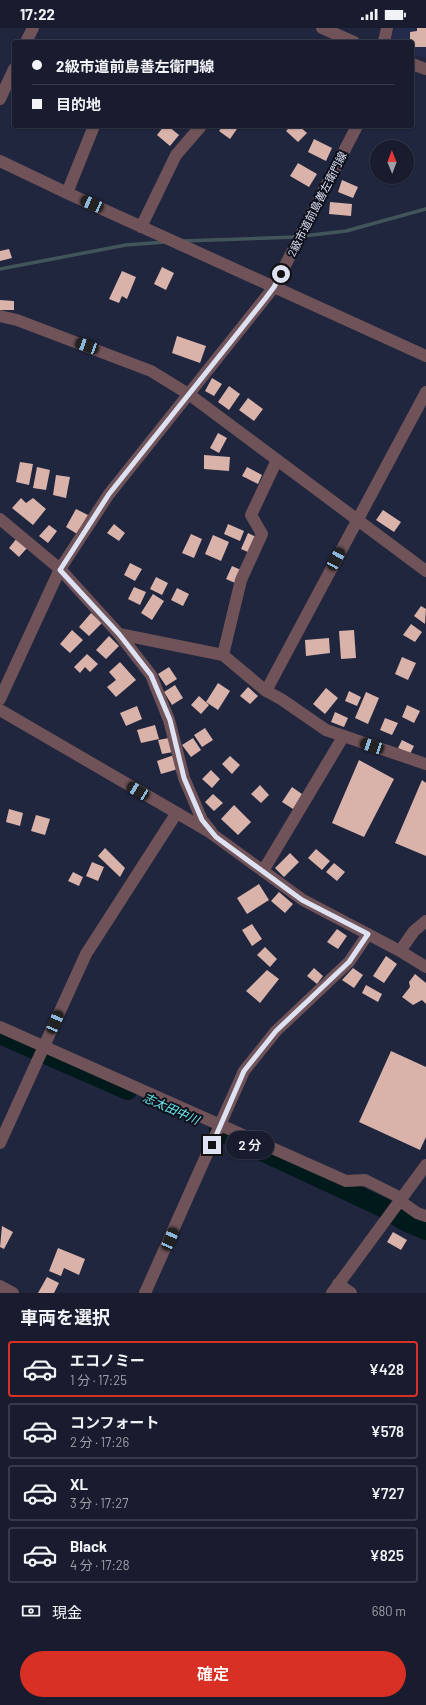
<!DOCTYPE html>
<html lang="ja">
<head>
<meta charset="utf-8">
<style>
	body { margin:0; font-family:Barlow,"Noto Sans JP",sans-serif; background:#25293a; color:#f1f3f6; height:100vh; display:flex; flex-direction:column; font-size:15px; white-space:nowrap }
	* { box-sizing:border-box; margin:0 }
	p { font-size:13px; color:#9fa1aa }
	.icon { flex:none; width:22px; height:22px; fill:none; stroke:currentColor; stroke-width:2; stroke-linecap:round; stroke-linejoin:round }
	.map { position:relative; height:1265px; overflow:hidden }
	.drawer { display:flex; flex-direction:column; background:#181c2e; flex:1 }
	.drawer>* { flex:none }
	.top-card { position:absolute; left:12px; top:12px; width:402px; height:88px; border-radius:4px; box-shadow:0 1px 3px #0004,0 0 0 1px #363a4a; display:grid; align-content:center; height:88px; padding:0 20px; background:#181c2e }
	.needle { width:26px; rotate:359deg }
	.fabs { position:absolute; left:370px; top:112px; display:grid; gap:8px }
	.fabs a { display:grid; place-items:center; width:44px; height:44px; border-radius:50%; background:#181c2e; box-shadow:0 1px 3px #0004,0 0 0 1px #363a4a; font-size:20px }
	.end { position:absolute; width:18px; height:18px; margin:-9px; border:5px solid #dde1f2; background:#111; box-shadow:0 0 0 2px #111 }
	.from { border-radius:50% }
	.bubble { position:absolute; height:28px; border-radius:14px; background:#181c2e; box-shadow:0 1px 3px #0004,0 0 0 1px #363a4a; font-size:13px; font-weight:600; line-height:28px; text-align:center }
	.car { position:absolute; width:12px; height:24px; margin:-12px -6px; border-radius:5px; box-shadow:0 0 3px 1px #0007; background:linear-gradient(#222 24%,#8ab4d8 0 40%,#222 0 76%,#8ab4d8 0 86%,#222 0) }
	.top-card b { display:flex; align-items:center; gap:14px; height:38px; font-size:15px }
	.top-card b+b { border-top:1px solid #363a4a }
	.top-card i { width:10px; height:10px; background:#f1f3f6 }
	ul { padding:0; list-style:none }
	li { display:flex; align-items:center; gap:12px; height:56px; margin:0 8px 6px; padding:0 12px; border:2px solid #363a4a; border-radius:4px }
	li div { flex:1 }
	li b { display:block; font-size:15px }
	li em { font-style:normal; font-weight:600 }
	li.active { border-color:#d93025 }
	li>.icon { width:36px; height:36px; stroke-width:1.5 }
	h2 { padding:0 20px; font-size:18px; line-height:48px }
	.pay { display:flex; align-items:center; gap:10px; height:44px; padding:0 20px; font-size:15px }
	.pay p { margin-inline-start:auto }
	.action { display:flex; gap:8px; margin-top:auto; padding:8px 20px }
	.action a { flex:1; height:46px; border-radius:24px; background:#d93025; color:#fff; font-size:16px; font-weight:600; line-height:46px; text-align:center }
	.status { display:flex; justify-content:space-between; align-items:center; height:28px; padding:0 20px; background:#181c2e; direction:ltr }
	.status svg { height:11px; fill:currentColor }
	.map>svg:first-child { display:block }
	.built { fill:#242b4a }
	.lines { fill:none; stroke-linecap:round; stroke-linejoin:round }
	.stream { stroke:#42555b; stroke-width:3.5 }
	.river { stroke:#00191a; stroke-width:20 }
	.building { fill:#d9b2aa }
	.minor { stroke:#6f5358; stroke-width:12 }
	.route { stroke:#dde1f2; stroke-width:5 }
	.labels { text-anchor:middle; stroke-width:4; stroke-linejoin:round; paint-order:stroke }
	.street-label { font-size:11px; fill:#dde1f2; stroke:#0d101b }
	.water-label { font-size:12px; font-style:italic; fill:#6cecef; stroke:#0d101b }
</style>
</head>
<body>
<div class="status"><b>17:22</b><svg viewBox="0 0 49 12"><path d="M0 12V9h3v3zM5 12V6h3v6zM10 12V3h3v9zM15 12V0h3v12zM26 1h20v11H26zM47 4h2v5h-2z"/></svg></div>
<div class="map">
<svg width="426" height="1265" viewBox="0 0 426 1265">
	<rect width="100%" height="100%" fill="#20263e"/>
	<path class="built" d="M 394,0 L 426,0 L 426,30 L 412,26 L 412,14 L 391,14 Z"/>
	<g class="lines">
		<path class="stream" d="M 303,208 L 346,203 L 426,181
			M 183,213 L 296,209
			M 0,241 L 126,217 L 165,214"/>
		<path class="river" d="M 0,1006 L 128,1062
			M 219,1103 L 382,1179 L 405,1193 L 426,1202"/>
	</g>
	<path class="building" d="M 417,0 L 426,0 L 426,19 L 412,19 L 412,14 L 410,14 L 410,4 L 417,3 Z
		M 164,98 L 168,98 L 179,107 L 170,118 L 157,107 Z
		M 223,98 L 239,98 L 230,111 L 219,103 Z
		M 291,98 L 299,98 L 307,105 L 298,114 L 286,103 Z
		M 314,111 L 332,120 L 326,133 L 308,124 Z
		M 298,135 L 317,146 L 309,159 L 290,148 Z
		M 342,152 L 358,159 L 353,170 L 338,164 Z
		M 330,174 L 352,176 L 351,188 L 329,186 Z
		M 9,221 L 12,230 L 0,233 L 0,223 Z
		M 162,239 L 174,245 L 166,262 L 154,256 Z
		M 122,243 L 136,249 L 127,271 L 122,268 L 119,275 L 109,271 Z
		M 0,272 L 14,273 L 14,282 L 0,282 Z
		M 177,308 L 206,318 L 200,335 L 172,325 Z
		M 212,350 L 222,356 L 214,368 L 205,363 Z
		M 229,358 L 240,366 L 229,382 L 218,374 Z
		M 248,370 L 263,381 L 254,393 L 239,382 Z
		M 218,405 L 227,410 L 219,425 L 210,420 Z
		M 204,427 L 230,429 L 229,443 L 204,441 Z
		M 20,434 L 33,436 L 29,457 L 16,454 Z
		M 37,439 L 50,442 L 46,462 L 33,460 Z
		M 247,439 L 262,447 L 258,456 L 242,448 Z
		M 56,447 L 70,449 L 66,470 L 53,467 Z
		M 21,470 L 26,475 L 33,470 L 46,481 L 33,497 L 12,480 Z
		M 76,481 L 88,487 L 77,506 L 66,499 Z
		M 383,482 L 401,494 L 394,504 L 376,492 Z
		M 114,496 L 125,505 L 119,513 L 107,505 Z
		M 228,496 L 244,503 L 240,513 L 224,506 Z
		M 49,497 L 57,503 L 48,515 L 39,508 Z
		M 248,505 L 258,510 L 250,525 L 241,521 Z
		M 191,506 L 202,511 L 194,530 L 182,525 Z
		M 213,507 L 229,514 L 221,533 L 205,526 Z
		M 17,510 L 28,519 L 19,529 L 9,520 Z
		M 130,535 L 142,541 L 135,553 L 124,547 Z
		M 232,538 L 241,542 L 235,555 L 226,551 Z
		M 156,549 L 168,555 L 162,567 L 150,561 Z
		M 134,559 L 146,564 L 140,577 L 128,571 Z
		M 177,560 L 189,566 L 183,578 L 171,572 Z
		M 153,566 L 164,573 L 152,592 L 141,585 Z
		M 421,578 L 426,581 L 425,596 L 414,588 Z
		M 91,585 L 102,595 L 89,608 L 79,599 Z
		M 411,596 L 422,604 L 415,614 L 403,607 Z
		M 72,602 L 83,612 L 70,625 L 60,616 Z
		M 354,602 L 356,630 L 341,631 L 339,603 Z
		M 109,608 L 119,618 L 106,631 L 96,622 Z
		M 329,610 L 330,625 L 306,628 L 305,612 Z
		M 87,626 L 98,636 L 90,644 L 85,639 L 80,645 L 74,639 Z
		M 402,629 L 416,635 L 408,652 L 395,646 Z
		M 120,634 L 136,652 L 116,669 L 107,659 L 116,652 L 109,644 Z
		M 169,639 L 177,651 L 166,658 L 158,646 Z
		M 218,655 L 230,663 L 218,682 L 206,674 Z
		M 175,657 L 183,670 L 172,677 L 164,664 Z
		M 248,659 L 258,668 L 250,676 L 240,668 Z
		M 326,660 L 338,670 L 325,686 L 313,676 Z
		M 349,663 L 361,669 L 357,678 L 345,673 Z
		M 366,664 L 379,670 L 368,696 L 355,690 Z
		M 199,668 L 209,677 L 201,686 L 191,677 Z
		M 407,677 L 420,683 L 414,695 L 402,689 Z
		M 137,678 L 142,691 L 126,698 L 120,685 Z
		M 335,684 L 348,690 L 344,699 L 331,694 Z
		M 385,690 L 398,695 L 392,707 L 380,702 Z
		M 155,697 L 159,711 L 141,715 L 137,702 Z
		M 205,700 L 213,712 L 202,719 L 194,707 Z
		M 169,710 L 173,724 L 162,726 L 158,712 Z
		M 193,710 L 201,722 L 191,729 L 182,717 Z
		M 402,712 L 414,718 L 410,726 L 398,720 Z
		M 174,727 L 178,741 L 161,746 L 157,733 Z
		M 230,728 L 240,737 L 232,746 L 222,736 Z
		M 359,732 L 394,751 L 364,809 L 332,795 Z
		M 211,742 L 220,751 L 212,760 L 202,751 Z
		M 422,752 L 426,755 L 426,828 L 395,815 Z
		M 260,757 L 269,767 L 261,775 L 251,766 Z
		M 292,759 L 302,766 L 293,781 L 282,774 Z
		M 213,766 L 223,775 L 214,783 L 205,774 Z
		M 234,777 L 251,794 L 238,807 L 221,791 Z
		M 9,781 L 23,785 L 20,798 L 6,794 Z
		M 36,787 L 50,791 L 45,807 L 31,803 Z
		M 105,820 L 125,840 L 120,849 L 98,828 Z
		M 316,821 L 330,833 L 322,842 L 308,830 Z
		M 290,825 L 299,834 L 284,849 L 275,840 Z
		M 92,834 L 104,839 L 98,853 L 86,848 Z
		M 334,835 L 345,844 L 337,853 L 326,844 Z
		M 73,844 L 83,849 L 79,858 L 68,853 Z
		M 259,856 L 269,872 L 247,886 L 237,870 Z
		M 279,864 L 293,876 L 285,885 L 271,873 Z
		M 252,896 L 262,911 L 252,918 L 242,902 Z
		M 337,901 L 347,908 L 338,921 L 327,914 Z
		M 265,919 L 277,931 L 270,939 L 257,927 Z
		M 386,928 L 397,936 L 384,955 L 373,948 Z
		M 314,940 L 323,948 L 317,956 L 307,948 Z
		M 353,940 L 363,947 L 354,960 L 342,952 Z
		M 267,942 L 279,951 L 260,975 L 246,963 Z
		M 415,946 L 426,955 L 426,976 L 422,972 L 413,977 L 402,969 L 410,959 L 409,954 Z
		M 366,957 L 382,966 L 378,974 L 362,965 Z
		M 391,1023 L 426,1039 L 426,1109 L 420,1122 L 359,1094 Z
		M 2,1198 L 13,1204 L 4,1221 L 0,1219 Z
		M 393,1204 L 407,1212 L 401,1222 L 387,1214 Z
		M 58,1220 L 85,1231 L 79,1247 L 64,1240 L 61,1248 L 49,1243 Z
		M 47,1249 L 59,1255 L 54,1265 L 38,1265 Z"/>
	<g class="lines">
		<path class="minor" d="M 322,0 L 354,14
			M 26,14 L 33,0
			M 384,14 L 387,0
			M 412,36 L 426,41
			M 0,71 L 14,41
			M 0,133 L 67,165 L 426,328
			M 67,165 L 94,98
			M 141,199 L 176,127 L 201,98
			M 0,288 L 17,292 L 151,343 L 190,367 L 426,543
			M 0,491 L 60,541 L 119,606 L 151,647 L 169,692 L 184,750 L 202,792 L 211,803
			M 119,606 L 223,627 L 266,663 L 281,671 L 326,702 L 426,736
			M 223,627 L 241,552 L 262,506 L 251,487 L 277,432
			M 266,663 L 426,364
			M 0,671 L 60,541 L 109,466 L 274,259 L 357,98
			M 0,682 L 208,803 L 303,872 L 400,923 L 426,939
			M 263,843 L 343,709
			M 400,923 L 414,903 L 426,893
			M 0,999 L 346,1153 L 365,1152 L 401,1170
			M 0,1115 L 86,926 L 176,786
			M 399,1172 L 417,1185 L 426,1188
			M 338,1256 L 351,1265
			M 0,1258 L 13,1265
			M 145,1265 L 244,1043 L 276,1003 L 349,934 L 368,906
			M 332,1265 L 426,1137"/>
	</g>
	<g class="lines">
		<path class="route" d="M 212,1117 L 244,1043 L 276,1003 L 349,934 L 368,906 L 302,872 L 216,809 L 202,792 L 184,750 L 170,692 L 151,647 L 119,606 L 60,542 L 109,466 L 265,271 L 274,259 L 281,246"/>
	</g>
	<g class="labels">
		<g class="street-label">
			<text transform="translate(317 176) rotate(-63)" y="4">2級市道前島善左衛門線</text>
		</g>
		<g class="water-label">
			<text transform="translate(171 1081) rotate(24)" y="4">志太田中川</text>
		</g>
	</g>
</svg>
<div class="fabs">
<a><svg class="needle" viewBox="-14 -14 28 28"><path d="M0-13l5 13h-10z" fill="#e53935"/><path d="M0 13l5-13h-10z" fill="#9fa1aa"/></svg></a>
</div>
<i class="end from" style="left:281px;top:246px"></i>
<i class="end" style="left:212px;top:1117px"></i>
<div class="bubble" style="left:226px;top:1103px;width:48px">2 分</div>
<i class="car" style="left:92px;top:176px;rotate:294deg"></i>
<i class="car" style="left:87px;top:318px;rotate:290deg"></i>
<i class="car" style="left:336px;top:531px;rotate:28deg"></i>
<i class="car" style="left:372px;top:718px;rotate:288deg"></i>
<i class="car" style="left:138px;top:763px;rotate:301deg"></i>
<i class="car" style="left:55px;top:994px;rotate:23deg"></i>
<i class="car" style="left:170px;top:1211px;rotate:24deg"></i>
<div class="top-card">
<b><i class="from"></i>2級市道前島善左衛門線</b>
<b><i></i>目的地</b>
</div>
</div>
<section class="drawer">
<h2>車両を選択</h2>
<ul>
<li class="active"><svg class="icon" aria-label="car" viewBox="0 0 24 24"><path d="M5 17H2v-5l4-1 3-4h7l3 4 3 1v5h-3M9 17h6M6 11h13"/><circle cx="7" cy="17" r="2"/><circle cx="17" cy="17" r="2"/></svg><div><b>エコノミー</b><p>1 分 · 17:25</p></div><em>¥428</em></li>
<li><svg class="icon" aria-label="car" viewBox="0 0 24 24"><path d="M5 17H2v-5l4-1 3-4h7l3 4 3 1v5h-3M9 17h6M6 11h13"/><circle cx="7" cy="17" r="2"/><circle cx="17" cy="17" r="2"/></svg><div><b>コンフォート</b><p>2 分 · 17:26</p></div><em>¥578</em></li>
<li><svg class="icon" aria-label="car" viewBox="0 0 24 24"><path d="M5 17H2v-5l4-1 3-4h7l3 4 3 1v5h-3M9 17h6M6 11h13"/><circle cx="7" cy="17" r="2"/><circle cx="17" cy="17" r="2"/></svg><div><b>XL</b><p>3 分 · 17:27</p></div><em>¥727</em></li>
<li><svg class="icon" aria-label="car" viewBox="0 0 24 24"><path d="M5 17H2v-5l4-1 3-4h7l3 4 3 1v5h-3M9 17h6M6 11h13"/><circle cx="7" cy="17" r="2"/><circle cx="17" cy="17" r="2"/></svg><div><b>Black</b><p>4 分 · 17:28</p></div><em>¥825</em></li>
</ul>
<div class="pay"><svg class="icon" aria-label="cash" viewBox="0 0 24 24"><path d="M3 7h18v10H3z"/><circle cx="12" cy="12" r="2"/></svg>現金<p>680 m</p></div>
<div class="action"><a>確定</a></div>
</section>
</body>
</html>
